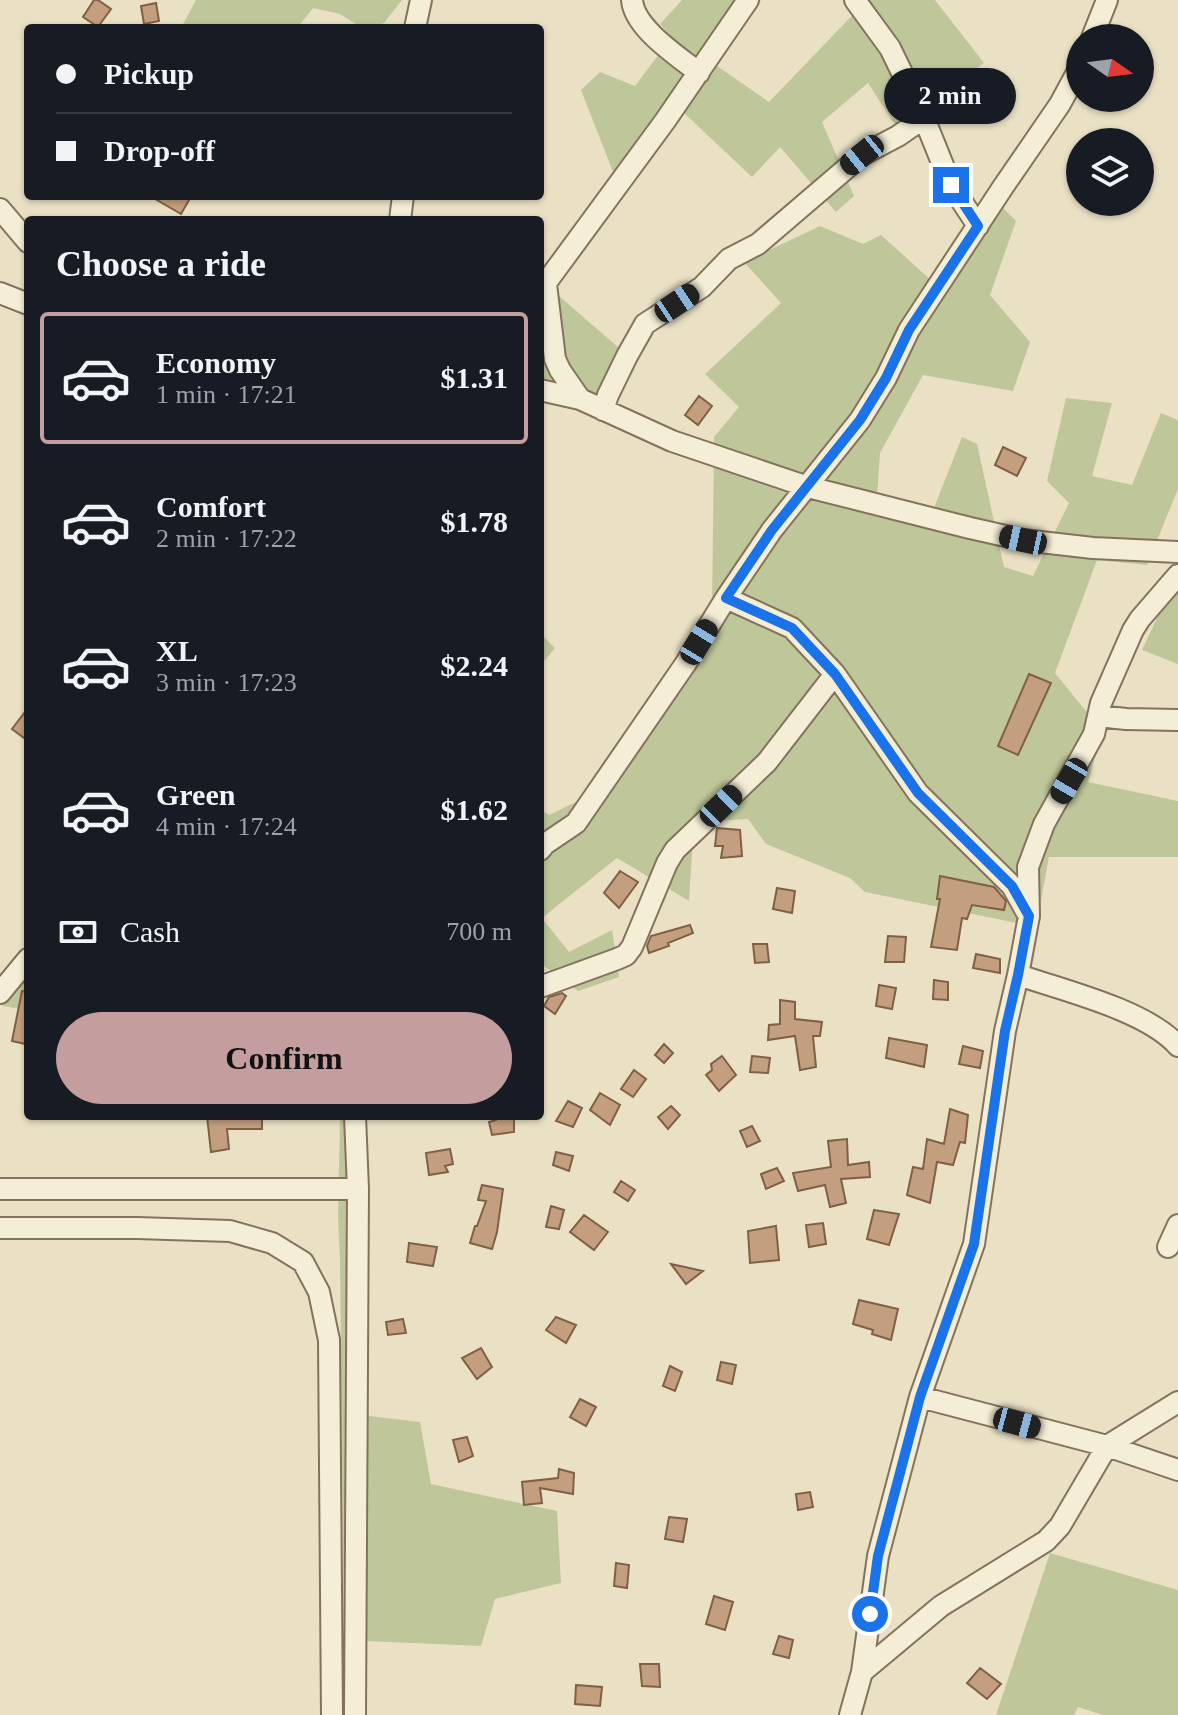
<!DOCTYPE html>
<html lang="en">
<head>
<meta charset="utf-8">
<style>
	body { margin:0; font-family:Georgia,serif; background:#242831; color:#f1f3f6; height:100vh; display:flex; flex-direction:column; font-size:30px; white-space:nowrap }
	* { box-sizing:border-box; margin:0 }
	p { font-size:26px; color:#9ea1a6 }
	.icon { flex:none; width:44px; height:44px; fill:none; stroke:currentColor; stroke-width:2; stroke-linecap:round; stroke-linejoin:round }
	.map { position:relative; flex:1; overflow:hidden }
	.drawer { position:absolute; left:24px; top:216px; width:520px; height:904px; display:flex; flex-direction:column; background:#171b24; border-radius:8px; box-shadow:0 2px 6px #0004 }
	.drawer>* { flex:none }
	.banner { position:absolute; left:24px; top:24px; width:520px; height:176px; border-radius:8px; box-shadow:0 2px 6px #0004; display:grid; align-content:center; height:176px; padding:0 32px; background:#171b24 }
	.needle { width:52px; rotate:104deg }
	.fabs { position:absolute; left:1066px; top:24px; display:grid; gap:16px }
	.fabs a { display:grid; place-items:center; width:88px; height:88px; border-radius:50%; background:#171b24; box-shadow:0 2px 6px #0004; font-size:40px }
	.end { position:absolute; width:36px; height:36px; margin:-18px; border:10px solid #1a73e8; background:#fff; box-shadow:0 0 0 4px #fff }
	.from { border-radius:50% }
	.bubble { position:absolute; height:56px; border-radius:28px; background:#171b24; box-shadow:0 2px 6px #0004; font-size:26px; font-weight:600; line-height:56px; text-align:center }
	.car { position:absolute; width:24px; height:48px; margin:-24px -12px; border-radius:10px; box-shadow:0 0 6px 2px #0007; background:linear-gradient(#222 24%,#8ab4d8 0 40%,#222 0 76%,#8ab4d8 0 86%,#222 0) }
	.banner b { display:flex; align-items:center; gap:28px; height:76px; font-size:30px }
	.banner b+b { border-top:2px solid #363941 }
	.banner i { width:20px; height:20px; background:#f1f3f6 }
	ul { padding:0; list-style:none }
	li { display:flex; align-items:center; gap:24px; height:132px; margin:0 16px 12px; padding:0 16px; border:4px solid transparent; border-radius:8px }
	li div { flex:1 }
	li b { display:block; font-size:30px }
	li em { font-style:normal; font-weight:600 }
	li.selected { border-color:#c49e9e }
	li>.icon { width:72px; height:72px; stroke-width:1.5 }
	h2 { padding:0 32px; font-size:36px; line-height:96px }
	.pay { display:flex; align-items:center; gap:20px; height:88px; padding:0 32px; font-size:30px }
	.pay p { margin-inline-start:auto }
	.cta { display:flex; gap:16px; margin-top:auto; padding:16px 32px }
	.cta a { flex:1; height:92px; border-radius:48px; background:#c49e9e; color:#111; font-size:32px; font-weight:600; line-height:92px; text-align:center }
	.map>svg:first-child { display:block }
	.green { fill:#bfc79a }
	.building { fill:#c49f7f; stroke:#806045; stroke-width:2 }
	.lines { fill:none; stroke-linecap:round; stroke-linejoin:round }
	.minor-casing { stroke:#83735d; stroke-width:24 }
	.minor { stroke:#f5eed7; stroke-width:20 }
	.route { stroke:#1a73e8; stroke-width:10 }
</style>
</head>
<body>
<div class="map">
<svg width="1178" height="1715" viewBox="0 0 1178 1715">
	<rect width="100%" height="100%" fill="#eae1c5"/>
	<path class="green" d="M 196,0 L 402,0 L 384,23 L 362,28 L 340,14 L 313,8 L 297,28 L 181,28 Z
		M 682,0 L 761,0 L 717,66 L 769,102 L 867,0 L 935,0 L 984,63 L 895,125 L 868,83 L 822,122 L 854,196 L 836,212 L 780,147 L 752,177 L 684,113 L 551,289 L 626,354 L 596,417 L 540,394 L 540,279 L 615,177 L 581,90 L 600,72 L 635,86 L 672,37 L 660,24 Z
		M 1000,205 L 1016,221 L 990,295 L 1030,342 L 1013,391 L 923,375 L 880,453 L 876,512 L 928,523 L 962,437 L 977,444 L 1004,567 L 1033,576 L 1069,503 L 1047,481 L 1066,398 L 1112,403 L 1092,476 L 1132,485 L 1161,413 L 1178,420 L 1178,489 L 1147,565 L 1097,560 L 1055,673 L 1103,732 L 1088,782 L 1178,801 L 1178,857 L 1049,857 L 1036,927 L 865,892 L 850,878 L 766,844 L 748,819 L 694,822 L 689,901 L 617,858 L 542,918 L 569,952 L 612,930 L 619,977 L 578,991 L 544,966 L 540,968 L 540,809 L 549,815 L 611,785 L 712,612 L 714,437 L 739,407 L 705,374 L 781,303 L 744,262 L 820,226 L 863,244 L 881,235 L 943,291 Z
		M 1178,587 L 1178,664 L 1142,650 L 1163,605 Z
		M 540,633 L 555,648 L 540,666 Z
		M 28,972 L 28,1010 L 2,1006 Z
		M 340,1116 L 358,1116 L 361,1415 L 420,1422 L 431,1484 L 557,1511 L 561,1583 L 495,1599 L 481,1646 L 344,1640 L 340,1260 L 338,1217 Z
		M 1050,1553 L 1178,1590 L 1178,1715 L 1103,1715 L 1078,1707 L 1074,1715 L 996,1715 Z"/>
	<path class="building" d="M 94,0 L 98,0 L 111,9 L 98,27 L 83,17 Z
		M 156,3 L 159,21 L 144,24 L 141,6 Z
		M 150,196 L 183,196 L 189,200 L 181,214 Z
		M 699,396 L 712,406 L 698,425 L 685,415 Z
		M 1003,447 L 1026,458 L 1017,476 L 995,465 Z
		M 1029,674 L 1051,683 L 1018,755 L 998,746 Z
		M 28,708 L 28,741 L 12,729 Z
		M 717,828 L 740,830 L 742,856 L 721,858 L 723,846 L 715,846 Z
		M 620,871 L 638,882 L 619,908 L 604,893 Z
		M 940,876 L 994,887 L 1006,901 L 1004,910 L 972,905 L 967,919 L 962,918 L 957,950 L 931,947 L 940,899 L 937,899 Z
		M 777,888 L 795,891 L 792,913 L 773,909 Z
		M 690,925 L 693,933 L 668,943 L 669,946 L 649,953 L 647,946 L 651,936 Z
		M 888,936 L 906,937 L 904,962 L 885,962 Z
		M 753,944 L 767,944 L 769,962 L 755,963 Z
		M 976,954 L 1000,959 L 1000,973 L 973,968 Z
		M 934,980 L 948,982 L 948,1000 L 933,999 Z
		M 879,985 L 896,988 L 892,1009 L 876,1006 Z
		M 22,991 L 28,992 L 28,1031 L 25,1044 L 12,1041 Z
		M 562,993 L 566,996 L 555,1014 L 544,1006 L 549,997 Z
		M 780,1000 L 795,1002 L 795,1019 L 822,1022 L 820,1036 L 813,1036 L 816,1067 L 800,1070 L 795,1036 L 768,1040 L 769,1025 L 780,1024 Z
		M 889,1038 L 927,1045 L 924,1067 L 886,1058 Z
		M 664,1044 L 673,1053 L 664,1063 L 655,1055 Z
		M 963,1046 L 983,1051 L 980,1068 L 959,1064 Z
		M 722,1056 L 736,1075 L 719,1091 L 706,1075 L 712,1070 L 711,1064 Z
		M 752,1056 L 770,1058 L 768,1073 L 750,1072 Z
		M 634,1070 L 646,1079 L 633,1097 L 621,1089 Z
		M 600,1093 L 620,1105 L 610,1125 L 590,1110 Z
		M 568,1101 L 582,1108 L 573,1127 L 556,1121 Z
		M 671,1106 L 680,1115 L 668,1129 L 658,1117 Z
		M 950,1109 L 968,1115 L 965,1143 L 960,1142 L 953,1165 L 937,1162 L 930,1203 L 907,1195 L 913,1167 L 923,1169 L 927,1139 L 944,1144 Z
		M 207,1116 L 262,1116 L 262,1129 L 227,1129 L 229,1149 L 211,1152 Z
		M 495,1116 L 514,1116 L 514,1132 L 492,1135 L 489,1122 L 496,1120 Z
		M 752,1126 L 760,1141 L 747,1147 L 740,1131 Z
		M 847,1139 L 848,1165 L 869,1162 L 870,1177 L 841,1179 L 846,1203 L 830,1207 L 825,1185 L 798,1191 L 793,1173 L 831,1167 L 828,1141 Z
		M 450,1149 L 453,1164 L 445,1166 L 448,1172 L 429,1175 L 426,1153 Z
		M 556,1152 L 573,1156 L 569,1171 L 553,1165 Z
		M 777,1168 L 784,1181 L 766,1189 L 761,1174 Z
		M 621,1181 L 635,1190 L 628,1201 L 614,1192 Z
		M 482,1185 L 503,1189 L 497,1232 L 492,1249 L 470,1243 L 475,1226 L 477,1226 L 486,1201 L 478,1200 Z
		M 551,1206 L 564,1210 L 559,1229 L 546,1227 Z
		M 874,1210 L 899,1214 L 889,1245 L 867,1239 Z
		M 584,1215 L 608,1232 L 594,1250 L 570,1232 Z
		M 823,1223 L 826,1244 L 809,1247 L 806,1225 Z
		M 776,1226 L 779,1260 L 750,1263 L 748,1231 Z
		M 409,1243 L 437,1247 L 433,1266 L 407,1262 Z
		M 671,1264 L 703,1271 L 686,1284 Z
		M 859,1300 L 898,1309 L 891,1340 L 872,1334 L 873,1330 L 853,1324 Z
		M 556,1317 L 576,1325 L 566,1343 L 546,1330 Z
		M 403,1319 L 406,1333 L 388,1335 L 386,1322 Z
		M 481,1348 L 492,1367 L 477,1379 L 462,1358 Z
		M 721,1362 L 736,1365 L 732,1384 L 717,1380 Z
		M 670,1366 L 682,1372 L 675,1391 L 663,1386 Z
		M 580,1399 L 596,1407 L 586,1426 L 570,1417 Z
		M 467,1437 L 473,1456 L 459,1462 L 453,1440 Z
		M 559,1469 L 574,1473 L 573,1494 L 540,1488 L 542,1503 L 524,1505 L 522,1482 L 558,1478 Z
		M 810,1492 L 813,1507 L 798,1510 L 796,1494 Z
		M 669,1517 L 687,1519 L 683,1542 L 665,1539 Z
		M 616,1563 L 629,1565 L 627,1588 L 614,1586 Z
		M 714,1596 L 733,1602 L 725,1630 L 706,1624 Z
		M 779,1636 L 793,1640 L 789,1658 L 773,1654 Z
		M 640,1664 L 659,1664 L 660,1687 L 642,1686 Z
		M 980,1668 L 1001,1684 L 987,1699 L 967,1683 Z
		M 576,1685 L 602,1687 L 600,1706 L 575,1704 Z"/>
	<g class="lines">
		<defs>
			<path id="minor" d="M 632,0 C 634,28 678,56 699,73
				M 855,0 L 890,48 L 924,118 L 951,185 L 978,226
				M 415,28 L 421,0
				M 1092,38 L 1107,0
				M 0,209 L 28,242
				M 400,220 L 403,196
				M 546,284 L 555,359 L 560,370 L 580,399
				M 540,291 L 665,121 L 748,0
				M 0,293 L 28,304
				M 540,390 L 580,399 L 672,441 L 808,487 L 970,528 L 1023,540 L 1093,548 L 1178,552
				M 603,410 L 608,395 L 627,356 L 645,324 L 702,287 L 729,259 L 758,244 L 862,155 L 898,136 L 924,118
				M 726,598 L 792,628 L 835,674 L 918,793 L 1012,886 L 1027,913
				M 1098,716 L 1126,719 L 1178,720
				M 540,850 L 545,844 L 576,823 L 686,663 L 726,598 L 772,530 L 860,420 L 886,378 L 909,330 L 1003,187 L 1060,104 L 1080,67
				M 1018,975 C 1063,990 1148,1011 1178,1046
				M 540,987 L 617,959 L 626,955 L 632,947 L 667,863 L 675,850 L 767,762 L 835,674
				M 0,993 L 28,959
				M 355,1116 L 358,1189 L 355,1715
				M 0,1189 L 358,1189
				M 0,1228 L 137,1228 L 230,1231 L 272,1243 L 303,1262 L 319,1292 L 329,1340 L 332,1715
				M 1168,1247 L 1178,1225
				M 920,1397 L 1107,1446 L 1178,1470
				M 862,1672 L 941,1606 L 1046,1541 L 1060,1526 L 1107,1446 L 1178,1402
				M 850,1715 L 862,1672 L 878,1556 L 920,1397 L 974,1244 L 1005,1031 L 1018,975 L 1029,916 L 1028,867 L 1044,824 L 1094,734 L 1101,703 L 1133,630 L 1140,619 L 1178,575"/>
		</defs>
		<use href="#minor" class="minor-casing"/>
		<use href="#minor" class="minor"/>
	</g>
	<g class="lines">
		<path class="route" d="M 870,1614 L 878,1556 L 920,1397 L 974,1244 L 1005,1031 L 1018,975 L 1029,916 L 1012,886 L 918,793 L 835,674 L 792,628 L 726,598 L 772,530 L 860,420 L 886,378 L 909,330 L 978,226 L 951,185"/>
	</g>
</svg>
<div class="fabs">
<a><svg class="needle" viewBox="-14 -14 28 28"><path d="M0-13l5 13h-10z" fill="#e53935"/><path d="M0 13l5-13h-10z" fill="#9ea1a6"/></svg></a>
<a><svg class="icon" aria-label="layers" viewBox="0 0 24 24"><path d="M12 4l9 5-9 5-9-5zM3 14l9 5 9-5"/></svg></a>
</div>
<i class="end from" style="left:870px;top:1614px"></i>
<i class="end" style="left:951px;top:185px"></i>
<div class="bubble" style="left:884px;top:68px;width:132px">2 min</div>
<i class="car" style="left:862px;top:155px;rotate:231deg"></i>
<i class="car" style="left:677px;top:303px;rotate:56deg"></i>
<i class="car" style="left:1023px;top:540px;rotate:282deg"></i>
<i class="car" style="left:699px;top:642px;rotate:31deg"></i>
<i class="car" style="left:1069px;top:781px;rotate:210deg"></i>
<i class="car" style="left:721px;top:806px;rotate:46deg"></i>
<i class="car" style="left:1017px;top:1423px;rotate:105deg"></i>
<div class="banner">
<b><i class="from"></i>Pickup</b>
<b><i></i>Drop-off</b>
</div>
<section class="drawer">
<h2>Choose a ride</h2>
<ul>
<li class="selected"><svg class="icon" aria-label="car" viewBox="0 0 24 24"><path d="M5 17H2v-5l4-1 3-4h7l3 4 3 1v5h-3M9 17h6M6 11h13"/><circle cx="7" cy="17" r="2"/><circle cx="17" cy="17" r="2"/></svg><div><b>Economy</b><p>1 min · 17:21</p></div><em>$1.31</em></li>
<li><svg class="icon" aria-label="car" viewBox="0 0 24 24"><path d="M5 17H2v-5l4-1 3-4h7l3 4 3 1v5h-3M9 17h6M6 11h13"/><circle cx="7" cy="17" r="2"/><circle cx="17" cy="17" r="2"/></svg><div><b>Comfort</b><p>2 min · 17:22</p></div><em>$1.78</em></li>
<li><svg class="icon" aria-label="car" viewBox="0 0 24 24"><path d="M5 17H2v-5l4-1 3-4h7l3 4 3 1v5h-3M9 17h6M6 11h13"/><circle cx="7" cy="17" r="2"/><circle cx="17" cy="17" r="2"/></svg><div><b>XL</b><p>3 min · 17:23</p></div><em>$2.24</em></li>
<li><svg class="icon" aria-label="car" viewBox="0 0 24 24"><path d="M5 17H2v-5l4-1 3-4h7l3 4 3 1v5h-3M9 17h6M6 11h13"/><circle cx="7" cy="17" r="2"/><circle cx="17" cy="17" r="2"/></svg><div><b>Green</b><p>4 min · 17:24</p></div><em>$1.62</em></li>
</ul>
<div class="pay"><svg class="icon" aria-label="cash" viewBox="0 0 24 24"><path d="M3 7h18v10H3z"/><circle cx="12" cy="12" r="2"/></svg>Cash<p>700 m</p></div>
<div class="cta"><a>Confirm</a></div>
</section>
</div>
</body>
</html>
